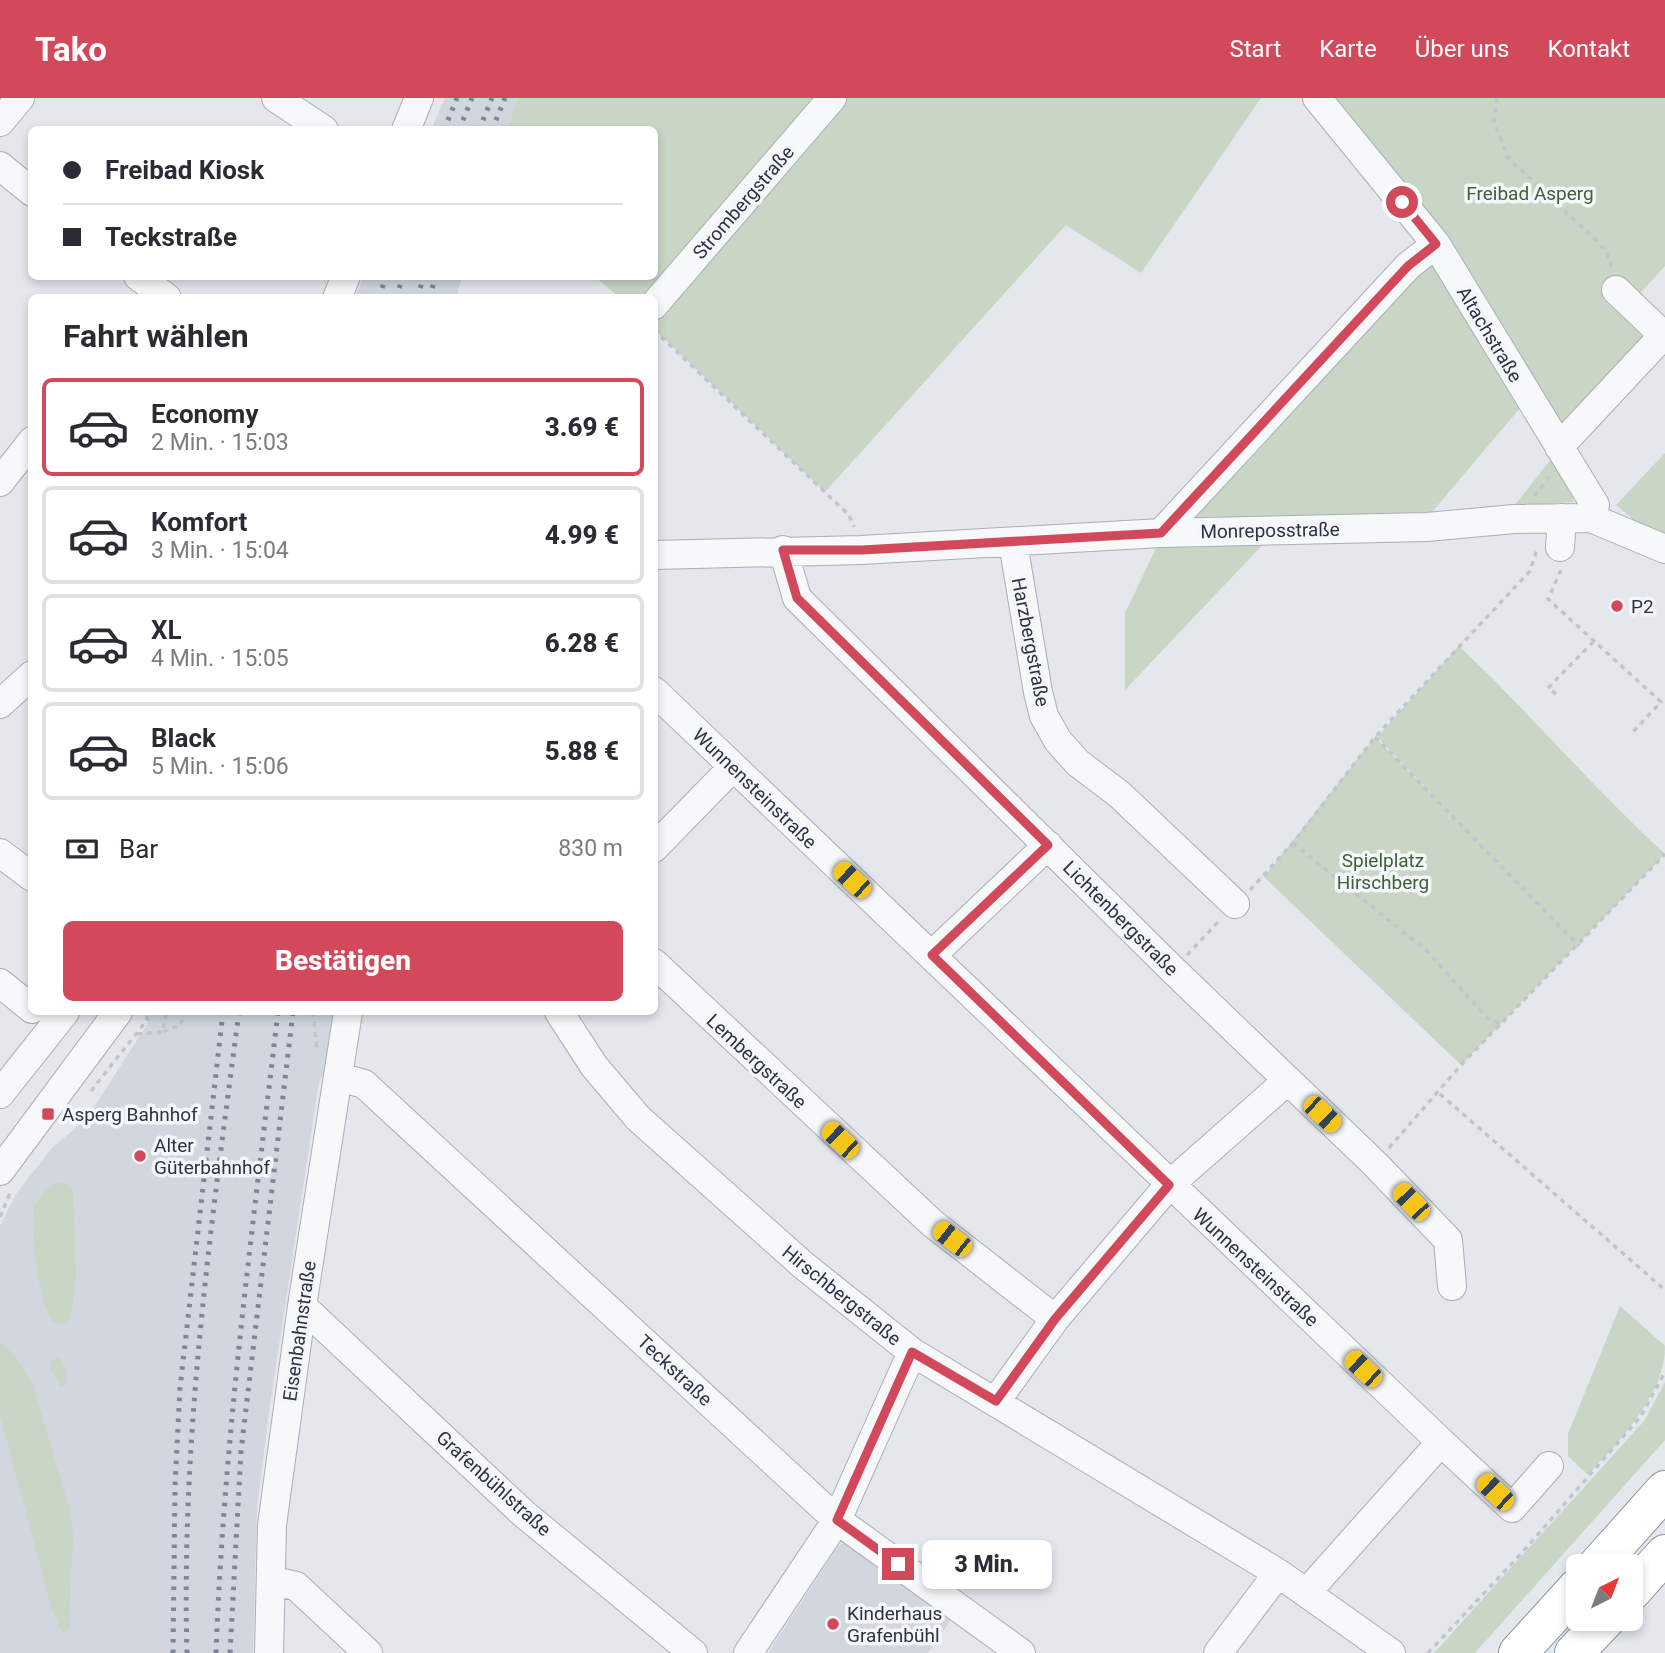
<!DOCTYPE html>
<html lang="de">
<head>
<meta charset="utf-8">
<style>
	body { margin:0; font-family:Roboto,sans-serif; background:#f2f2f3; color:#2b2b33; height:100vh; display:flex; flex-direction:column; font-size:26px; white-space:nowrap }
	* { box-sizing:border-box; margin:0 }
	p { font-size:23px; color:#7c7c81 }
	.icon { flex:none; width:38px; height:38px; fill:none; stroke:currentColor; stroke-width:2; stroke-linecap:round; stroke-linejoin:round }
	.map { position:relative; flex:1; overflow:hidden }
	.sheet { position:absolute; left:28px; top:196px; width:630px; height:721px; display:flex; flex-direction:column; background:#fff; border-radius:10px; box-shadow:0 4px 10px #0003 }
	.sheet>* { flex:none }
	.hud { position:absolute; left:28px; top:28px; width:630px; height:154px; border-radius:10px; box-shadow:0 4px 10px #0003; display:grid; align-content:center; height:154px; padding:0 35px; background:#fff }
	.needle { width:46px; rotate:42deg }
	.tools { position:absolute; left:1566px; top:1456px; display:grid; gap:14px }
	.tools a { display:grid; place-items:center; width:77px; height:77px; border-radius:10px; background:#fff; box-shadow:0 4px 10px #0003; font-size:35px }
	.end { position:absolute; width:32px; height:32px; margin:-16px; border:9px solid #d1495b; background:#fff; box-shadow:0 0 0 4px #fff }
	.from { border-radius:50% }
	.bubble { position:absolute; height:49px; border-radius:10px; background:#fff; box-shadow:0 4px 10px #0003; font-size:23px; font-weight:800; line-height:49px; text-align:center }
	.car { position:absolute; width:21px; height:42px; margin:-21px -10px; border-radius:9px; box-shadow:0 0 5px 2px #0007; background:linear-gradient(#f5c518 24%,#345 0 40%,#f5c518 0 76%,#345 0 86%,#f5c518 0) }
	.hud b { display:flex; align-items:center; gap:24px; height:66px; font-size:26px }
	.hud b+b { border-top:2px solid #e1e1e2 }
	.hud i { width:18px; height:18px; background:#2b2b33 }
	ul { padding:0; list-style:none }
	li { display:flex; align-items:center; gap:21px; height:98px; margin:0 14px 10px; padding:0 21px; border:4px solid #e1e1e2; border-radius:10px }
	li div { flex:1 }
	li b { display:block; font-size:26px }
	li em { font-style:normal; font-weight:800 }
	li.current { border-color:#d1495b }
	li>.icon { width:63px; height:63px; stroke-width:1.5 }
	h2 { padding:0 35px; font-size:32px; line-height:84px }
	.pay { display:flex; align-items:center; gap:18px; height:77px; padding:0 35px; font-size:26px }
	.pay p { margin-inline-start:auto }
	.button { display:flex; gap:14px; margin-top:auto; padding:14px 35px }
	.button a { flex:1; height:80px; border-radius:10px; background:#d1495b; color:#fff; font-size:28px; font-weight:800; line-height:80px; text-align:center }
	header { display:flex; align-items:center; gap:42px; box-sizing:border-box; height:98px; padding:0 35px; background:#d1495b; color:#fff }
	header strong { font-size:33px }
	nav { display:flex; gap:38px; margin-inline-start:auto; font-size:24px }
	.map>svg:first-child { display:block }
	.built { fill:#d2d6de }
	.green { fill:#c9d6c5 }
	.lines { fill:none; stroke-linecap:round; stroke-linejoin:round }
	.minor-casing { stroke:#a9aeb7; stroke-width:30 }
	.highway-casing { stroke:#8b94a3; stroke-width:40 }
	.path { stroke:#c2c5cb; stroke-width:3.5; stroke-dasharray:5 5; stroke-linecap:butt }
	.minor { stroke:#f7f8fa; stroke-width:28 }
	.highway { stroke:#fff; stroke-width:38 }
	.rail { stroke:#7d8696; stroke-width:5; stroke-dasharray:3.5 7; stroke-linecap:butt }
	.route { stroke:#d1495b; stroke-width:9 }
	.poi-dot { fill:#d1495b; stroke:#f4f6f9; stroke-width:2.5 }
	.labels { text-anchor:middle; stroke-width:7; stroke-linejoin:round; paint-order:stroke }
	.park-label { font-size:19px; fill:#3f6138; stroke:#f4f6f9 }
	.street-label { font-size:19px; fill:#2b3445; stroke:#f4f6f9 }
	.poi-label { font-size:19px; fill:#2b3445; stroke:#f4f6f9; text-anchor:start }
</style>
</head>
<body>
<header>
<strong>Tako</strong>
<nav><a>Start</a><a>Karte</a><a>Über uns</a><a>Kontakt</a></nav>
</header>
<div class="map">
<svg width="1665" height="1555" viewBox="0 0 1665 1555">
	<rect width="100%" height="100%" fill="#e4e7ec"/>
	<path class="built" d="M 445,0 L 518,0 L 506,31 L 431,32 Z
		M 364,179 L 364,178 L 462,179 L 456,199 L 355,199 Z
		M 149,914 L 337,914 L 326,971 L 319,984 L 270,1307 L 257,1409 L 253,1555 L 0,1555 L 0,1128 L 16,1096 L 52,1050 L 87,1020 L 148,925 Z
		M 846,1444 L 953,1519 L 928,1555 L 768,1555 L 838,1448 Z"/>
	<path class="green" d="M 518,0 L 1261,0 L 1141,175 L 1066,127 L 825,394 L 655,232 L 654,200 L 619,199 L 595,179 L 654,178 L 654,32 L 506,32 Z
		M 1335,0 L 1665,0 L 1665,168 L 1634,202 L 1659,233 L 1569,341 L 1446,135 Z
		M 1427,165 L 1433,167 L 1521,309 L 1432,414 L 1178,425 Z
		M 1665,355 L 1665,442 L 1641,428 L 1616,407 Z
		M 1552,360 L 1570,391 L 1574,404 L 1514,408 Z
		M 1161,440 L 1268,441 L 1125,592 L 1125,515 Z
		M 1459,548 C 1530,615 1593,690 1665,756 L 1461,967 L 1264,779 L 1375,639 L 1452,717 L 1377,639 Z
		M 54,1085 L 65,1085 L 73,1092 L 76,1178 L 71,1220 L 64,1226 L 53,1224 C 40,1209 29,1132 34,1111 C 37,1101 46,1092 54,1085 Z
		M 1620,1208 L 1665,1248 C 1665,1297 1620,1342 1588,1377 L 1568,1358 L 1568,1336 Z
		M 0,1245 L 15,1257 L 33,1287 L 71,1417 L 73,1440 L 69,1531 L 65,1535 L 61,1533 L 52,1512 L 0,1317 Z
		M 59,1259 C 67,1268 67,1276 65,1287 L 60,1289 L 51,1271 L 52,1262 Z
		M 1665,1284 L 1665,1342 L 1475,1555 L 1434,1555 L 1644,1323 Z"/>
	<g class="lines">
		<defs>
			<path id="minor" d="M 276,0 L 324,32
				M 1317,0 L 1436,146 L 1595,407 L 1591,420
				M 0,24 L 20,0
				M 406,32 L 419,0
				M 0,68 L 32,94
				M 138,178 L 167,200
				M 337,200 L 346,178
				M 654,207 L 832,0
				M 1559,349 L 1659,242 L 1659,233 L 1616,192
				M 0,384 L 32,343
				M 1161,435 L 1408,168 L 1436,146
				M 1013,445 L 1038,594 L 1044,618 L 1058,643 L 1078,665 L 1119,696 L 1235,806
				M 1560,449 L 1562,420
				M 783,452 L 797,500 L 1173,872 L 1375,1066 L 1448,1142 L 1452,1188
				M 654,457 L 861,452 L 1161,435 L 1427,429 L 1514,421 L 1591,420 L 1665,451
				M 654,593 L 1441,1344 L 1308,1493
				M 0,606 L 32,577
				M 654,750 L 733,669
				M 0,755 L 32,779
				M 932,857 L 1048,747
				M 654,865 L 932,1125 L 1055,1221
				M 0,885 L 32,911
				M 559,914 L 594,968 L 638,1020 L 803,1167 L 912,1254 L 1278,1475 L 1391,1555
				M 339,979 L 364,986 L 837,1422 L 1021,1555
				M 0,996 L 65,914
				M 0,1073 L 118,914
				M 302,1208 L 524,1416 L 693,1555
				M 996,1303 L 1055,1221 L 1169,1087 L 1287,983
				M 1441,1344 L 1512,1410 L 1549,1368
				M 273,1483 L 296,1488 L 368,1555
				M 269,1555 L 272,1427 L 302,1208 L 348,914
				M 748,1555 L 837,1422 L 912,1254
				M 1218,1555 L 1278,1475"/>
			<path id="highway" d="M 1597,1468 L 1665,1392
				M 1631,1494 L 1665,1456
				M 1518,1555 L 1578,1489
				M 1574,1555 L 1606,1521"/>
		</defs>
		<use href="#minor" class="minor-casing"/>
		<use href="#highway" class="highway-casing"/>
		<path class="path" d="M 1497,0 L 1494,23 L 1508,60 L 1600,146 L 1611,163 L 1611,170
			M 654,232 L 849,417 L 854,429
			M 1534,398 L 1551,377
			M 1561,472 L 1548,501 L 1661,604 L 1631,636
			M 1556,596 L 1548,590 L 1594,543
			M 1375,639 L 1579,848
			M 1293,745 L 1427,853 L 1487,920 L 1502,926
			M 1250,792 L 1293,745 L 1375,639 L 1530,473 L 1537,451
			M 1187,857 L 1220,822
			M 313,914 L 317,953
			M 163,934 L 181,927 L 184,914 L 181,914
			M 137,936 L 163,934 L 166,914
			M 91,993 L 147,922 L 147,914
			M 1440,996 L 1665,1192
			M 1389,1050 L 1461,967 L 1665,756
			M 0,1119 L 10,1095
			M 1428,1555 L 1520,1457 L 1641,1318 L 1665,1274"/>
		<use href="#minor" class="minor"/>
		<use href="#highway" class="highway"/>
		<path class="rail" d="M 444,32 L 457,0
			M 459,32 L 472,0
			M 479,32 L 492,0
			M 492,32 L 505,0
			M 379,200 L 386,178
			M 396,200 L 403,178
			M 417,200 L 424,178
			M 429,200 L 436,178
			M 173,1555 L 175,1387 L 180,1290 L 223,914
			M 187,1555 C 181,1340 211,1126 239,914
			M 216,1555 C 224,1340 253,1127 278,914
			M 230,1555 L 241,1353 L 293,914"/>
	</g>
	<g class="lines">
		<path class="route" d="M 898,1466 L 837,1422 L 912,1254 L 996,1303 L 1055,1221 L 1169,1087 L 932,857 L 1048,747 L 797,500 L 783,452 L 862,452 L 1161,435 L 1408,168 L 1436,146 L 1402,104"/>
	</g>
	<g class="poi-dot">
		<circle cx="1617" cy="508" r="7"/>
		<rect x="41" y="1009" width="14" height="14" rx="3.5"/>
		<circle cx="140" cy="1058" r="7"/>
		<circle cx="833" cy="1526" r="7"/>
	</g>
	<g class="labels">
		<g class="park-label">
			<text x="1530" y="102">Freibad Asperg</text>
			<text x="1383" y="769">Spielplatz<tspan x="1383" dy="22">Hirschberg</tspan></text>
		</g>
		<g class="street-label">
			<text transform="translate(743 104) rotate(-49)" y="7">Strombergstraße</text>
			<text transform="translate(1490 236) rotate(59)" y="7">Altachstraße</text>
			<text transform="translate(1270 432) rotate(-1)" y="7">Monreposstraße</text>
			<text transform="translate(1031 544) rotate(79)" y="7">Harzbergstraße</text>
			<text transform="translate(755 690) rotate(44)" y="7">Wunnensteinstraße</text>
			<text transform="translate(1121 820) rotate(45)" y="7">Lichtenbergstraße</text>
			<text transform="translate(757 963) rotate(43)" y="7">Lembergstraße</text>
			<text transform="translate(1256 1169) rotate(43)" y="7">Wunnensteinstraße</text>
			<text transform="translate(842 1197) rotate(39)" y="7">Hirschbergstraße</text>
			<text transform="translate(299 1233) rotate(-82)" y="7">Eisenbahnstraße</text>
			<text transform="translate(675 1272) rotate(43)" y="7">Teckstraße</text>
			<text transform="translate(494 1385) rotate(42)" y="7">Grafenbühlstraße</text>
		</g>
		<g class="poi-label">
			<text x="1631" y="515">P2</text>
			<text x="62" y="1023">Asperg Bahnhof</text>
			<text x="154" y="1054">Alter<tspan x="154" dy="22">Güterbahnhof</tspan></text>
			<text x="847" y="1522">Kinderhaus<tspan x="847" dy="22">Grafenbühl</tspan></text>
		</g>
	</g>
</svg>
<div class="tools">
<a><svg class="needle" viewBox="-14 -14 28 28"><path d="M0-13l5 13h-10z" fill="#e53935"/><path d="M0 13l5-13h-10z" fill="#7c7c81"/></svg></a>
</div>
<i class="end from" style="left:1402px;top:104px"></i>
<i class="end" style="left:898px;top:1466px"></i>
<div class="bubble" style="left:922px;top:1442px;width:130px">3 Min.</div>
<i class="car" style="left:852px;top:782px;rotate:313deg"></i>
<i class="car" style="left:1322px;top:1016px;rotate:133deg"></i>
<i class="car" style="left:840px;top:1042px;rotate:314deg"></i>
<i class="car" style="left:1411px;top:1104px;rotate:316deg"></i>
<i class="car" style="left:952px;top:1141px;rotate:308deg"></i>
<i class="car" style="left:1363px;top:1271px;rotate:313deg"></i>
<i class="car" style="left:1495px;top:1394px;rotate:314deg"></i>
<div class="hud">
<b><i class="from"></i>Freibad Kiosk</b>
<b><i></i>Teckstraße</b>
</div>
<section class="sheet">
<h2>Fahrt wählen</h2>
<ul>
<li class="current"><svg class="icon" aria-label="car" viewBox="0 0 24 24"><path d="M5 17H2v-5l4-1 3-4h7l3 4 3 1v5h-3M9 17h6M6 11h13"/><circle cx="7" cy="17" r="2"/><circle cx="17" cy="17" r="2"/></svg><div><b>Economy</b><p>2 Min. · 15:03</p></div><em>3.69 €</em></li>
<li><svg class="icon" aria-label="car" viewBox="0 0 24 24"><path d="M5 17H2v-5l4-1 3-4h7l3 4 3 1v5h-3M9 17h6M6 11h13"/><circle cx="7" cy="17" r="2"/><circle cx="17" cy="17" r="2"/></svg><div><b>Komfort</b><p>3 Min. · 15:04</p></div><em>4.99 €</em></li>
<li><svg class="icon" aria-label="car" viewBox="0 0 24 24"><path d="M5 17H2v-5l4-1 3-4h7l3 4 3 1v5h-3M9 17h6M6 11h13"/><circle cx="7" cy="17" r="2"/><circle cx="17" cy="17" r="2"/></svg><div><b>XL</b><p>4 Min. · 15:05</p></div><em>6.28 €</em></li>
<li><svg class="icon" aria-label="car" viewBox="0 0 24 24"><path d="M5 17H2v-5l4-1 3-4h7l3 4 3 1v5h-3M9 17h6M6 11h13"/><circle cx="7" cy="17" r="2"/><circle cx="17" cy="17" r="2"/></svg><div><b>Black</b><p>5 Min. · 15:06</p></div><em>5.88 €</em></li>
</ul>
<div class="pay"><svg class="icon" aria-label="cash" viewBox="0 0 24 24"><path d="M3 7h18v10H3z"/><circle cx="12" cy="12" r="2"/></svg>Bar<p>830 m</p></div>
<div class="button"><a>Bestätigen</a></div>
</section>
</div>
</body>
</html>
